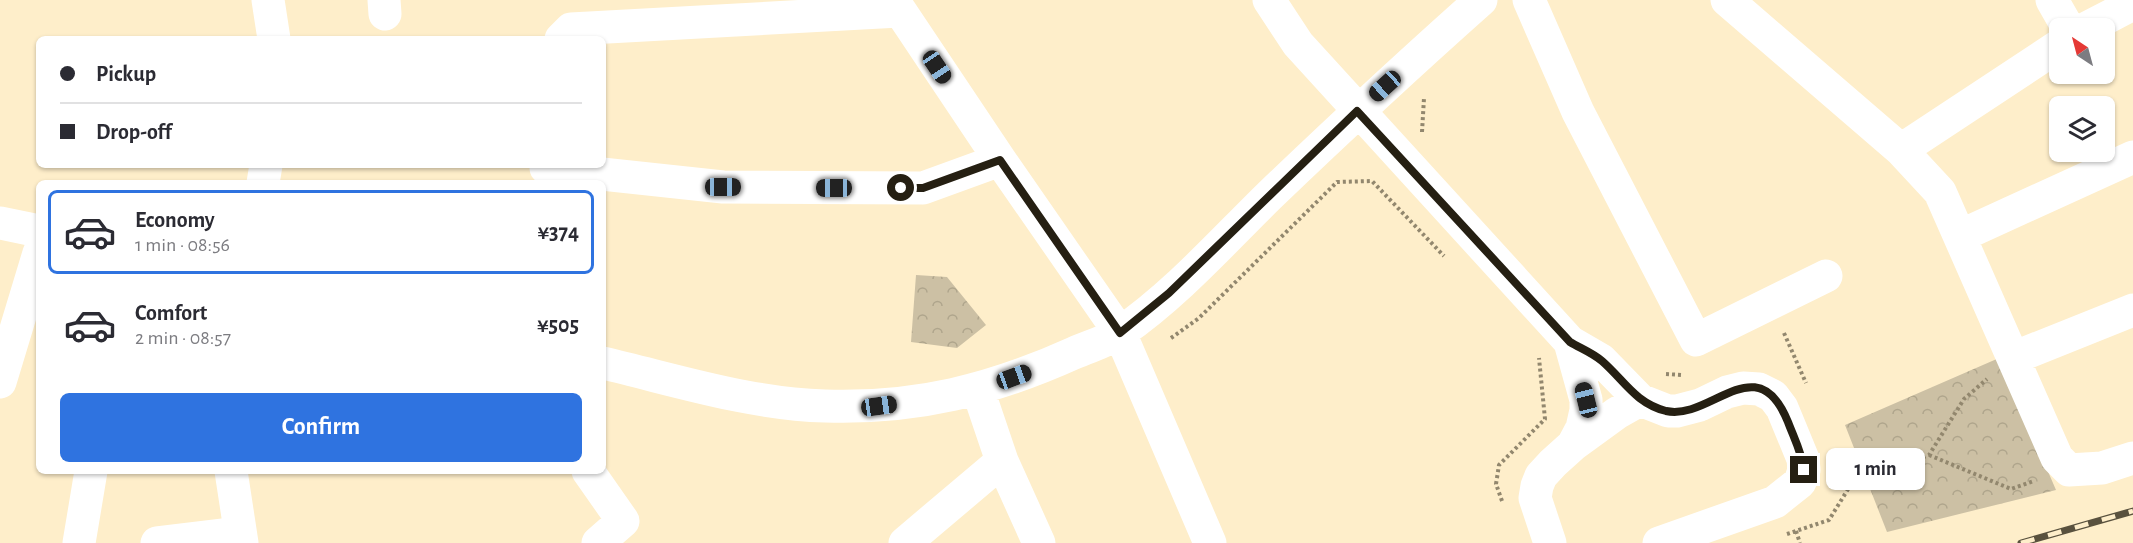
<!DOCTYPE html>
<html lang="en">
<head>
<meta charset="utf-8">
<style>
	body { margin:0; font-family:"Alegreya Sans",sans-serif; background:#f2f2f3; color:#2b2b33; height:100vh; display:flex; flex-direction:column; font-size:22px; white-space:nowrap }
	* { box-sizing:border-box; margin:0 }
	p { font-size:20px; color:#7c7c81 }
	.icon { flex:none; width:33px; height:33px; fill:none; stroke:currentColor; stroke-width:2; stroke-linecap:round; stroke-linejoin:round }
	.map { position:relative; flex:1; overflow:hidden }
	.sheet { position:absolute; left:36px; top:180px; width:570px; height:294px; display:flex; flex-direction:column; background:#fff; border-radius:9px; box-shadow:0 2px 4px #0004 }
	.sheet>* { flex:none }
	.banner { position:absolute; left:36px; top:36px; width:570px; height:132px; border-radius:9px; box-shadow:0 2px 4px #0004; display:grid; align-content:center; height:132px; padding:0 24px; background:#fff }
	.needle { width:39px; rotate:324deg }
	.buttons { position:absolute; left:2049px; top:18px; display:grid; gap:12px }
	.buttons a { display:grid; place-items:center; width:66px; height:66px; border-radius:9px; background:#fff; box-shadow:0 2px 4px #0004; font-size:30px }
	.end { position:absolute; width:27px; height:27px; margin:-14px; border:8px solid #251f12; background:#fff; box-shadow:0 0 0 3px #fff }
	.from { border-radius:50% }
	.bubble { position:absolute; height:42px; border-radius:9px; background:#fff; box-shadow:0 2px 4px #0004; font-size:20px; font-weight:700; line-height:42px; text-align:center }
	.car { position:absolute; width:18px; height:36px; margin:-18px -9px; border-radius:8px; box-shadow:0 0 4px 2px #0007; background:linear-gradient(#222 24%,#8ab4d8 0 40%,#222 0 76%,#8ab4d8 0 86%,#222 0) }
	.banner b { display:flex; align-items:center; gap:21px; height:57px; font-size:22px }
	.banner b+b { border-top:2px solid #e1e1e2 }
	.banner i { width:15px; height:15px; background:#2b2b33 }
	ul { padding:10px 0 0; list-style:none }
	li { display:flex; align-items:center; gap:18px; height:84px; margin:0 12px 9px; padding:0 12px; border:3px solid transparent; border-radius:9px }
	li div { flex:1 }
	li b { display:block; font-size:22px }
	li em { font-style:normal; font-weight:700 }
	li.selected { border-color:#2f73e0 }
	li>.icon { width:54px; height:54px; stroke-width:1.5 }
	.button { display:flex; gap:12px; margin-top:auto; padding:12px 24px }
	.button a { flex:1; height:69px; border-radius:9px; background:#2f73e0; color:#fff; font-size:24px; font-weight:700; line-height:69px; text-align:center }
	.map>svg:first-child { display:block }
	.park { fill:url(#park-crowns) }
	.lines { fill:none; stroke-linecap:round; stroke-linejoin:round }
	.path { stroke:#92876e; stroke-width:4; stroke-dasharray:3 3; stroke-linecap:butt }
	.minor { stroke:#fff; stroke-width:33 }
	.rail-casing { stroke:#59513e; stroke-width:7 }
	.rail { stroke:#feeeca; stroke-width:4.5; stroke-dasharray:14; stroke-linecap:butt }
	.route { stroke:#251f12; stroke-width:8 }
</style>
</head>
<body>
<div class="map">
<svg width="2133" height="543" viewBox="0 0 2133 543">
	<defs>
		<pattern id="park-crowns" width="20" height="18" patternUnits="userSpaceOnUse" patternTransform="scale(1.5)"><rect width="20" height="18" fill="#ccc0a4"/><path d="M2 6a3 3 0 1 1 6 0M12 15a3 3 0 1 1 6 0" fill="none" stroke="#afa58c"/></pattern>
	</defs>
	<rect width="100%" height="100%" fill="#feeeca"/>
	<path class="park" d="M 916,275 L 947,277 L 986,325 L 957,348 L 911,342 Z
		M 1999,358 L 2056,490 L 1887,532 L 1845,425 Z"/>
	<g class="lines">
		<path class="path" d="M 1422,132 L 1424,98
			M 1784,333 L 1806,383
			M 1171,338 L 1199,318 L 1337,182 L 1372,181 L 1444,256
			M 1666,374 L 1682,375
			M 1929,455 L 2011,489 L 2034,481
			M 1850,486 L 1929,455 L 1964,399 L 1987,379
			M 1502,501 L 1496,484 L 1499,465 L 1545,419 L 1539,358
			M 1796,531 L 1800,543
			M 1787,534 L 1829,520 L 1850,486 L 1837,456"/>
		<path class="minor" d="M 268,0 L 274,39
			M 384,0 L 385,14
			M 893,0 L 1000,160 L 1120,333 L 1210,543
			M 1269,0 L 1298,44 L 1570,342 L 1601,360 L 1640,400 L 1668,411 L 1677,411 L 1700,405 L 1727,392 L 1743,388 L 1759,389 L 1773,396 L 1782,408 L 1803,459 L 1804,470 L 1800,482 L 1775,502 L 1659,543
			M 1529,0 L 1578,112 L 1696,340 L 1826,276
			M 1727,0 L 1901,150 L 1940,192 L 2057,458 L 2069,470 L 2102,468 L 2133,458
			M 2052,0 L 2068,28
			M 2087,28 L 2133,4
			M 561,39 L 571,29 L 899,11
			M 1901,150 L 2060,45
			M 546,168 L 723,187 L 923,188 L 1000,160
			M 263,183 L 266,165
			M 0,223 L 39,231
			M 1960,236 L 2133,157
			M 2013,358 L 2133,310
			M 603,363 C 676,380 750,404 825,406 C 916,409 992,390 1074,353 C 1090,346 1108,341 1121,332 C 1175,295 1223,241 1269,196 C 1339,129 1409,64 1481,0
			M 0,382 L 39,253
			M 1573,445 L 1617,413 L 1640,400
			M 1002,461 L 1039,543
			M 231,471 L 242,543
			M 588,471 L 623,521 L 598,543
			M 79,543 L 91,471
			M 157,543 L 240,533
			M 905,543 L 1002,461 L 978,390
			M 1550,543 L 1535,498 L 1537,486 L 1541,476 L 1553,463 L 1573,445 L 1582,428 L 1586,410 L 1586,400 L 1570,342"/>
		<defs>
			<path id="rail" d="M 2021,543 L 2133,511"/>
		</defs>
		<use href="#rail" class="rail-casing"/>
		<use href="#rail" class="rail"/>
	</g>
	<g class="lines">
		<path class="route" d="M 901,188 L 923,188 L 1000,160 L 1120,333 L 1169,293 L 1357,111 L 1570,342 C 1580,348 1593,353 1602,361 C 1624,380 1635,403 1666,411 C 1711,421 1757,345 1788,422 C 1794,438 1802,453 1804,470"/>
	</g>
</svg>
<div class="buttons">
<a><svg class="needle" viewBox="-14 -14 28 28"><path d="M0-13l5 13h-10z" fill="#e53935"/><path d="M0 13l5-13h-10z" fill="#7c7c81"/></svg></a>
<a><svg class="icon" aria-label="layers" viewBox="0 0 24 24"><path d="M12 4l9 5-9 5-9-5zM3 14l9 5 9-5"/></svg></a>
</div>
<i class="end from" style="left:901px;top:188px"></i>
<i class="end" style="left:1804px;top:470px"></i>
<div class="bubble" style="left:1826px;top:448px;width:99px">1 min</div>
<i class="car" style="left:937px;top:67px;rotate:146deg"></i>
<i class="car" style="left:1385px;top:86px;rotate:228deg"></i>
<i class="car" style="left:723px;top:187px;rotate:90deg"></i>
<i class="car" style="left:834px;top:188px;rotate:270deg"></i>
<i class="car" style="left:1014px;top:377px;rotate:70deg"></i>
<i class="car" style="left:1586px;top:400px;rotate:346deg"></i>
<i class="car" style="left:879px;top:406px;rotate:82deg"></i>
<div class="banner">
<b><i class="from"></i>Pickup</b>
<b><i></i>Drop-off</b>
</div>
<section class="sheet">
<ul>
<li class="selected"><svg class="icon" aria-label="car" viewBox="0 0 24 24"><path d="M5 17H2v-5l4-1 3-4h7l3 4 3 1v5h-3M9 17h6M6 11h13"/><circle cx="7" cy="17" r="2"/><circle cx="17" cy="17" r="2"/></svg><div><b>Economy</b><p>1 min · 08:56</p></div><em>¥374</em></li>
<li><svg class="icon" aria-label="car" viewBox="0 0 24 24"><path d="M5 17H2v-5l4-1 3-4h7l3 4 3 1v5h-3M9 17h6M6 11h13"/><circle cx="7" cy="17" r="2"/><circle cx="17" cy="17" r="2"/></svg><div><b>Comfort</b><p>2 min · 08:57</p></div><em>¥505</em></li>
</ul>
<div class="button"><a>Confirm</a></div>
</section>
</div>
</body>
</html>
